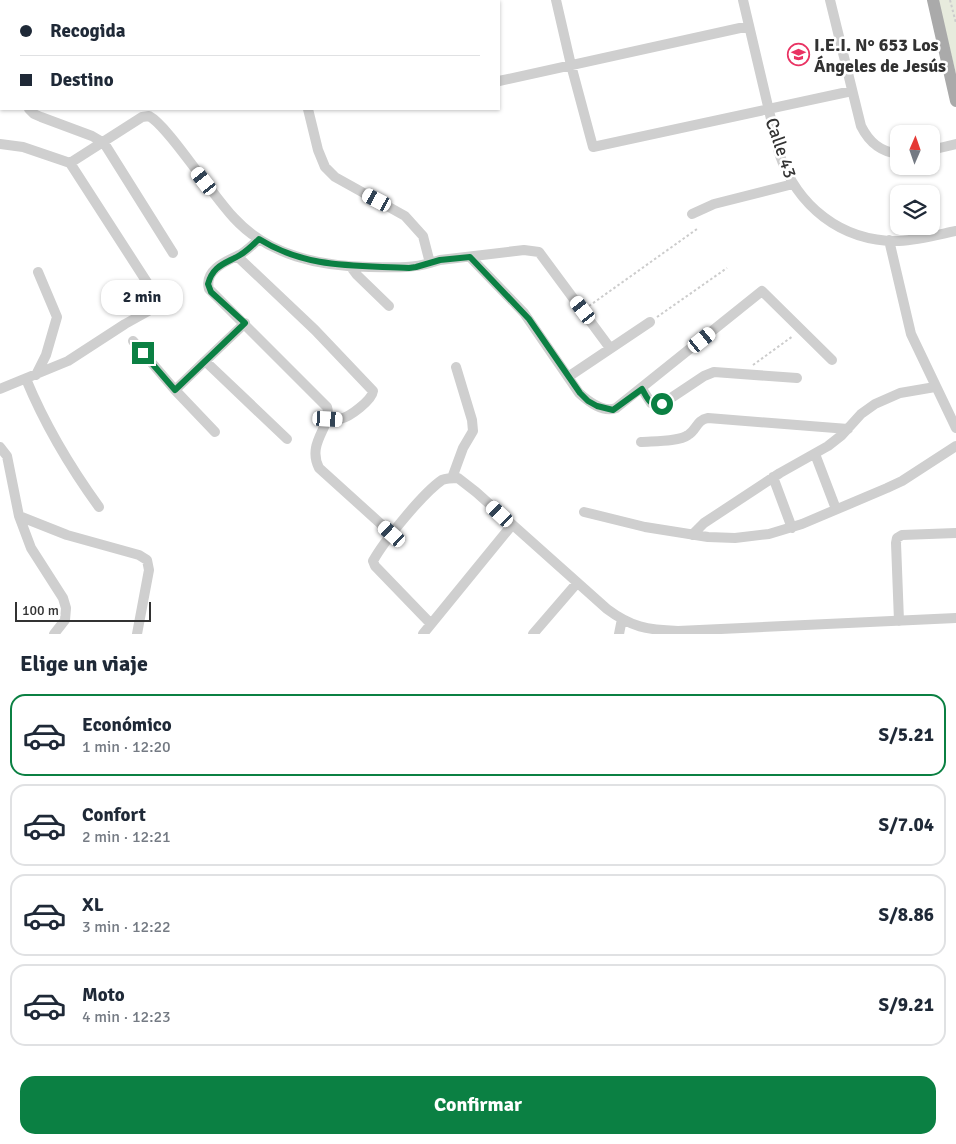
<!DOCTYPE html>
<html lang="es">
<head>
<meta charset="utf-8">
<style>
	body { margin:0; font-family:Signika,sans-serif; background:#f6f6f7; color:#1f2937; height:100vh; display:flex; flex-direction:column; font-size:19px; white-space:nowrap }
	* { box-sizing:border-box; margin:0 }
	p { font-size:16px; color:#747a83 }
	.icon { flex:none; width:28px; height:28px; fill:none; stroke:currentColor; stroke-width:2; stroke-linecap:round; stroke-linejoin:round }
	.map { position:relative; height:634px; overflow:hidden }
	.sheet { display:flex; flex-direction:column; background:#fff; flex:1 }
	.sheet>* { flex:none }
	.banner { position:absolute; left:0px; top:0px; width:500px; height:110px; box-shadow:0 1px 4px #0004; display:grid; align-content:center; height:110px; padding:0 20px; background:#fff }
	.needle { width:32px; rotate:2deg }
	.fabs { position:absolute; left:890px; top:125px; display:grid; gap:10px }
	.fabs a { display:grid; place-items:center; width:50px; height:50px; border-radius:10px; background:#fff; box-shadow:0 1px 4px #0004; font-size:25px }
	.scale { position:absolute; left:15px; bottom:12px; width:136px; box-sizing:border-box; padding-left:5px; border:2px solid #323232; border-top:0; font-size:14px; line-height:18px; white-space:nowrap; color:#323232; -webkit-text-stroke:4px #fff; paint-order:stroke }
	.end { position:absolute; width:22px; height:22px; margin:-11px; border:6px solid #0b8043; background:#fff; box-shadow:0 0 0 2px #fff }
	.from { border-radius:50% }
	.bubble { position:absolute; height:35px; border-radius:15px; background:#fff; box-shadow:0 1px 4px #0004; font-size:16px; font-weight:800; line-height:35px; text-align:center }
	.car { position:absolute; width:15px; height:30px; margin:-15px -8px; border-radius:6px; box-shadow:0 0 4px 1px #0007; background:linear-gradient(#fff 24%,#345 0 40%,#fff 0 76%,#345 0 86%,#fff 0) }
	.banner b { display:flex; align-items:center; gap:18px; height:48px; font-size:19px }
	.banner b+b { border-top:1px solid #e0e1e3 }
	.banner i { width:12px; height:12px; background:#1f2937 }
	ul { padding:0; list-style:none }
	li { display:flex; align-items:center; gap:15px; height:82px; margin:0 10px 8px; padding:0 10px; border:2px solid #e0e1e3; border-radius:15px }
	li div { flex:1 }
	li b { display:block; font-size:19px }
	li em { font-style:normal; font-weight:800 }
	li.current { border-color:#0b8043 }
	li>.icon { width:45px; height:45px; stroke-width:1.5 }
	h2 { padding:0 20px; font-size:22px; line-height:60px }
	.primary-button { display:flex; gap:10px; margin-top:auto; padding:10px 20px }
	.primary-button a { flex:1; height:58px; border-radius:15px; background:#0b8043; color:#fff; font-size:20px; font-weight:800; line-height:58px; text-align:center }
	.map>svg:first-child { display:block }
	.green { fill:#e7ebdd }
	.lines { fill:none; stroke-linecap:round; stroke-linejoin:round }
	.path { stroke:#ccc; stroke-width:2; stroke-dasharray:2.5 2.5; stroke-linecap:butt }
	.minor { stroke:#cfcfcf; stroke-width:10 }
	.major { stroke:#aaa; stroke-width:12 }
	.route { stroke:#0b8043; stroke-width:6 }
	.labels { text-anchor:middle; stroke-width:5; stroke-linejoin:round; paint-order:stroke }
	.poi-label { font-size:18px; font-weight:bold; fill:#323232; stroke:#fff; text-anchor:start }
	.street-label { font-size:18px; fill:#323232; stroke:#fff }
</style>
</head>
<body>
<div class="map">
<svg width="956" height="634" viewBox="0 0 956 634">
	<rect width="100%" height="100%" fill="#fff"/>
	<path class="green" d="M 938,0 L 956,0 L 956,74 Z"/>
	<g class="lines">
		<path class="path" d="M 950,0 L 956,23
			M 589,306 L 697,229
			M 657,317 L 727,268
			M 753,365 L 793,336"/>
		<path class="minor" d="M 282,0 L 282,1
			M 368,0 L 369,1
			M 556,0 L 571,65 L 593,147 L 852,91
			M 743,0 L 779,153 C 797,206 841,242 899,241 C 919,240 937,235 956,231
			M 830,0 L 861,126 C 869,142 880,152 899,154
			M 108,1 L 113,0
			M 482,1 L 487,0
			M 499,81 L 749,26
			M 29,109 L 34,114 L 41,117 L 92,136 L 104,143 L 173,253
			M 0,144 L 23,147 L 70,163 L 161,304 L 125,324 L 68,361 L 0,389
			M 931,150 L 956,144
			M 70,163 L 142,117 L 149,116 C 164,124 191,164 203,179 C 213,192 223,206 234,218 C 269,256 320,266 369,267 C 390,267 410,269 430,263 L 423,236 L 405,216 L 335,177 L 325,167 L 318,150 L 308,109
			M 692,214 L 714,204 L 793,184
			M 259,239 C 252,245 245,253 237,256 C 224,262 204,271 209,289 L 327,407 C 333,426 306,442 319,468 L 392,534
			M 889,240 L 911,334 L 956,428
			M 237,256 L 315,330 L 373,391 C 372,400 350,417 340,419 C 336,420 332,419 328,419
			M 470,257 L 524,313 L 579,393 C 589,402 603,413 616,408 L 762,291 L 832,360
			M 430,263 L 440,260 L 524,250 L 539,252 L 610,348
			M 351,267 L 357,275 L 389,306
			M 245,323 L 205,361 L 287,439
			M 133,341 L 175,390
			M 205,361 L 175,390 L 215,432
			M 36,375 L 46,355 L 57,317 L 38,272
			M 568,377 L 650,322
			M 26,379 C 45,425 70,467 99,507
			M 642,389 L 651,403 L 659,406 L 704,376 L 714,372 L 797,378
			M 641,442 C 653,441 679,442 688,435 C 697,430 696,420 708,418 L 848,429
			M 0,447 L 7,456 L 19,516 L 31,548 L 63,598 L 66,608 L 65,620 L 54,634
			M 815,454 L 836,509
			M 773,477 L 792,528
			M 452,478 L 463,448 L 473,431 L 472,420 L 456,367
			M 584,512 L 645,527 L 708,537 L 735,538 L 769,534 L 802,524 L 887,488 L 902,481 L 956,446
			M 19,516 L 67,535 L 139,555 L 147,560 L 149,570 L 137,634
			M 692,535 L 704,523 L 780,473 L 828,446 L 842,435 L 861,414 L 875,404 L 900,393 L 935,387
			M 899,621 L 896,543 L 897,538 L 902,535 L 956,533
			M 431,624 L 375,566 L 373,561 C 384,541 423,493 442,480 C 447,478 453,478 458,478 L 476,492 L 607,609 C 631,627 647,630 678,631 L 956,618
			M 423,634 L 512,525
			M 533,634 L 577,583
			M 619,634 L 622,619"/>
		<path class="major" d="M 933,0 L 956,101"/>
	</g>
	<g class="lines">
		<path class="route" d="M 143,353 L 175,390 L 245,323 L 211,292 L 208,284 C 213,265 225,264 240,255 C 247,251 253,245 259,239 C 307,269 355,265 409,268 L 416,267 L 440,260 L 470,257 L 529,319 L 580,393 L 588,401 L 597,406 L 613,410 L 642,389 C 647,397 650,408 662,404"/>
	</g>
	<defs>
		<symbol id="school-ring" viewBox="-11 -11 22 22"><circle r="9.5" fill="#fff" stroke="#e93363" stroke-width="1.5"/><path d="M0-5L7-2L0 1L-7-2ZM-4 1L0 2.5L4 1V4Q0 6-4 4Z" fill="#e93363"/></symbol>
	</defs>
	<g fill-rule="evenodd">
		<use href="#school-ring" x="786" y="42" width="25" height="25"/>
	</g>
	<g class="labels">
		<g class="poi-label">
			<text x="814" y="51">I.E.I. N° 653 Los<tspan x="814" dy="21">Ángeles de Jesús</tspan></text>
		</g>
		<g class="street-label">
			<text transform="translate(781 148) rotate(71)" y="6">Calle 43</text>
		</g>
	</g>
</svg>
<div class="fabs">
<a><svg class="needle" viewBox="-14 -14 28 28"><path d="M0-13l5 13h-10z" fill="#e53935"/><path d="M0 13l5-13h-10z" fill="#747a83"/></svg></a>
<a><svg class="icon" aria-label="layers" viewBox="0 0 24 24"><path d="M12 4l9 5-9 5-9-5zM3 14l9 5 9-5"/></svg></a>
</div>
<div class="scale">100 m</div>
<i class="end from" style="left:662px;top:404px"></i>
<i class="end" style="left:143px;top:353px"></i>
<div class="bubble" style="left:101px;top:280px;width:82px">2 min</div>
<i class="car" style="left:204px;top:181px;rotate:322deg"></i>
<i class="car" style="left:377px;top:200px;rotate:298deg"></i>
<i class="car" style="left:583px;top:310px;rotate:323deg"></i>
<i class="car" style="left:702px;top:340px;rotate:51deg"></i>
<i class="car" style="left:328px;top:419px;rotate:93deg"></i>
<i class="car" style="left:500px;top:514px;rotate:313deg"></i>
<i class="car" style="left:392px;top:534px;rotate:312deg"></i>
<div class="banner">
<b><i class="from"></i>Recogida</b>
<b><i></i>Destino</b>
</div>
</div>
<section class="sheet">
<h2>Elige un viaje</h2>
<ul>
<li class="current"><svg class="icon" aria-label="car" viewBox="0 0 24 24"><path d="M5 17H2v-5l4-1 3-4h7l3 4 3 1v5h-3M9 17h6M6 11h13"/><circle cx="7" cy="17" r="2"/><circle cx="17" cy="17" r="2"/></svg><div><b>Económico</b><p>1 min · 12:20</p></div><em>S/5.21</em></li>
<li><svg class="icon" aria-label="car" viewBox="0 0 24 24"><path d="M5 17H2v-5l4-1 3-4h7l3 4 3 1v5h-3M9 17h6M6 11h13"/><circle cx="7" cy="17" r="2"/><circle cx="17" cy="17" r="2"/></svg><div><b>Confort</b><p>2 min · 12:21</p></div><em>S/7.04</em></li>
<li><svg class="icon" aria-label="car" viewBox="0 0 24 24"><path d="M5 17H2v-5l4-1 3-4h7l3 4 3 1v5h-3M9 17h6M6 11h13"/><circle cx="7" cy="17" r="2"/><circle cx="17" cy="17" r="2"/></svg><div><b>XL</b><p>3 min · 12:22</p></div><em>S/8.86</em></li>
<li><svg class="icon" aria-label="car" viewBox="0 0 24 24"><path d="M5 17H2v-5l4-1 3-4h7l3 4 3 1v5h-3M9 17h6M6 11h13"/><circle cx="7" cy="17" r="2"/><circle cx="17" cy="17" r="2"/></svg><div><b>Moto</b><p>4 min · 12:23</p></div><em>S/9.21</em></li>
</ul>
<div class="primary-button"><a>Confirmar</a></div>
</section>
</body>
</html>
